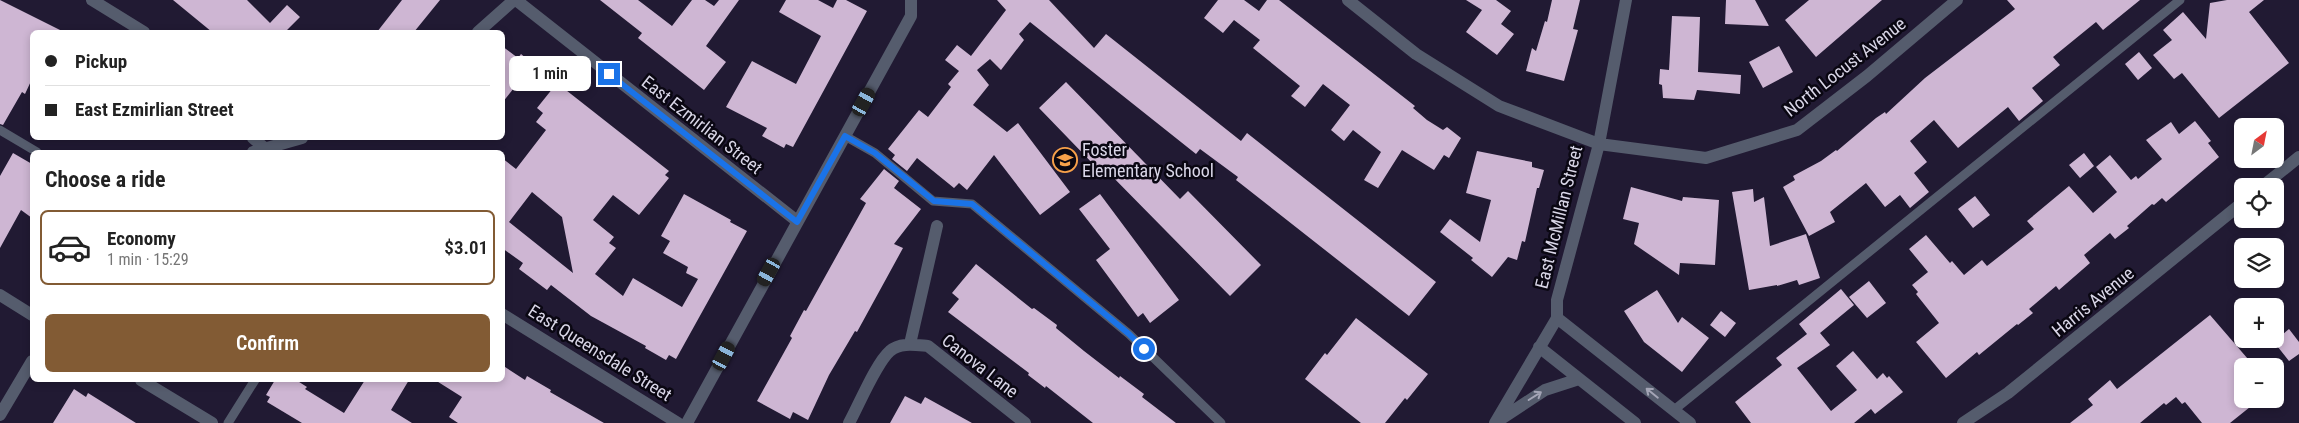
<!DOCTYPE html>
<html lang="en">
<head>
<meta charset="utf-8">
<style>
	body { margin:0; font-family:"Roboto Condensed",sans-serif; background:#f2f2f2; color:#222; height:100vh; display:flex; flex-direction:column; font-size:19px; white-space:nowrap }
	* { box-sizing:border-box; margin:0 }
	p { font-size:16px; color:#767676 }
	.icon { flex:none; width:28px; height:28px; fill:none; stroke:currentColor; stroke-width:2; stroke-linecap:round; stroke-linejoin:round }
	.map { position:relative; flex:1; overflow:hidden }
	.panel { position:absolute; left:30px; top:150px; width:475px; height:232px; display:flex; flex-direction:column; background:#fff; border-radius:8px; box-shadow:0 2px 8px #0003 }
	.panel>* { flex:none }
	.banner { position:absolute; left:30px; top:30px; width:475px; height:110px; border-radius:8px; box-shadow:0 2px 8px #0003; display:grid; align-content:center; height:110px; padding:0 15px; background:#fff }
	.needle { width:32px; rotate:32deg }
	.tools { position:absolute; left:2234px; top:118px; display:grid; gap:10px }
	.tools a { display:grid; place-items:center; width:50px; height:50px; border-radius:8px; background:#fff; box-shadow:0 2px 8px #0003; font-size:25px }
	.end { position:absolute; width:22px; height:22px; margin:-11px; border:6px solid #1a73e8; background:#fff; box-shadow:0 0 0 2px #fff }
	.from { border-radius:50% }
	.bubble { position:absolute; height:35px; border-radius:8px; background:#fff; box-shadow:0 2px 8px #0003; font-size:16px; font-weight:600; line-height:35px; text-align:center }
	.car { position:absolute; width:15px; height:30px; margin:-15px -8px; border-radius:6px; box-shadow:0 0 4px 1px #0007; background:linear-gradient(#222 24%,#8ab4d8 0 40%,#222 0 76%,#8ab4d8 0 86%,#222 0) }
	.banner b { display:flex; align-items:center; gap:18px; height:48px; font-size:19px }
	.banner b+b { border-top:1px solid #e0e0e0 }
	.banner i { width:12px; height:12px; background:#222 }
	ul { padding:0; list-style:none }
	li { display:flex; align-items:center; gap:15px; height:75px; margin:0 10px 8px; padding:0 5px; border:2px solid #e0e0e0; border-radius:8px }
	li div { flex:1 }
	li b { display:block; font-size:19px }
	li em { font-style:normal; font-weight:600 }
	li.active { border-color:#825b34 }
	li>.icon { width:45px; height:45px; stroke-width:1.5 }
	h2 { padding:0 15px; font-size:22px; line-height:60px }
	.button { display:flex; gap:10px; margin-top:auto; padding:10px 15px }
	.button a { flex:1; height:58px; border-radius:8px; background:#825b34; color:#fff; font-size:20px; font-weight:600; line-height:58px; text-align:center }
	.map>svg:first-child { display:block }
	.building { fill:#ceb6d3; fill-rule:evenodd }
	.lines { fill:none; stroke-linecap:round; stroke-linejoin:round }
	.service { stroke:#555c6d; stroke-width:9 }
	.minor { stroke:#555c6d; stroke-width:12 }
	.oneway { stroke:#a4a5b6 }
	.route { stroke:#1a73e8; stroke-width:6 }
	.labels { text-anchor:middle; stroke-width:5; stroke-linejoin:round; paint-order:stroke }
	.street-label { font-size:18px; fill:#d9d6e7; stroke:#0a0712 }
	.poi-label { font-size:18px; fill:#d9d6e7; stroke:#0a0712; text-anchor:start }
</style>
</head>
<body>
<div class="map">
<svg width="2299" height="423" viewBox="0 0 2299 423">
	<rect width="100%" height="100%" fill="#211a33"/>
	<path class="building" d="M 0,0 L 64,32 L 32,32 L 32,79 L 25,94 L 22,92 L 3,125 L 0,124 Z
		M 173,0 L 247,0 L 270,23 L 287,5 L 300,17 L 285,32 L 212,32 Z
		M 402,0 L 440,0 L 414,32 L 377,32 Z
		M 600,0 L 638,0 L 672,26 L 692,0 L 705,0 L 714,6 L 719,0 L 739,0 L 706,46 L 726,62 L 704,90 L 638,38 L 642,33 Z
		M 786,0 L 818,0 L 833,8 L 837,0 L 846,0 L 867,11 L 793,147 L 786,144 L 784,148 L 762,136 L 767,128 L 726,107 L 752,61 L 796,84 L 821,36 L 779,12 Z
		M 997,0 L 1049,0 L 1094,48 L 1106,34 L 1241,141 L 1247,133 L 1436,282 L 1409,316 L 1236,180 L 1238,177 L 1200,149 L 1196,154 L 1030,22 L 1019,34 L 1024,40 L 1001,70 L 990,59 L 977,70 L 989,85 L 973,105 L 1007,132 L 1018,123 L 1070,192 L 1040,215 L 994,155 L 967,190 L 959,183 L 954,188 L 917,158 L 907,171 L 892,159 L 895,155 L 888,149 L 919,110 L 928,117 L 951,87 L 948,84 L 959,71 L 945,60 L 957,45 L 971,56 L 1006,10 Z
		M 1218,0 L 1244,0 L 1259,11 L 1267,0 L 1279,0 L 1415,106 L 1413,108 L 1427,120 L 1443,130 L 1447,127 L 1461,138 L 1449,158 L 1444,155 L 1434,170 L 1402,150 L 1378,188 L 1364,180 L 1381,152 L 1353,130 L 1344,141 L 1331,130 L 1350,105 L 1323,84 L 1305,107 L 1291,96 L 1300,86 L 1253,48 L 1260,40 L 1234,20 L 1223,33 L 1204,18 Z
		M 1466,0 L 1496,0 L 1511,11 L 1501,24 L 1514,34 L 1497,55 L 1466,32 L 1482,10 Z
		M 1552,0 L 1580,0 L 1573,29 L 1578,30 L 1564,81 L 1526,71 L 1532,48 L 1536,51 L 1545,21 L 1547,22 Z
		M 1726,0 L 1755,0 L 1769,26 L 1725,24 Z
		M 1809,0 L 1882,0 L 1816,57 L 1785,20 Z
		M 2007,0 L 2140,0 L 2103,30 L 2096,22 L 2053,57 L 2060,65 L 2032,88 L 2043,101 L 2019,121 L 2008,107 L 1958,148 L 1934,120 L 1910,141 L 1927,162 L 1914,173 L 1929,192 L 1910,208 L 1900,195 L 1885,207 L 1866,183 L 1830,212 L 1835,222 L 1809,236 L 1783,187 L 1795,180 L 1793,176 L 1821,161 L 1836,150 L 1837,151 L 1876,118 L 1885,112 L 1886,114 L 1925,78 L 2015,9 Z
		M 2227,0 L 2264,0 L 2249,12 L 2289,63 L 2219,118 L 2182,73 L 2174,79 L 2153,55 L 2172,40 L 2163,30 L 2183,12 L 2206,39 L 2210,3 Z
		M 1672,16 L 1700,17 L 1698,72 L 1741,75 L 1740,94 L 1697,90 L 1694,100 L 1663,98 L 1662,85 L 1659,84 L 1660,69 L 1669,70 Z
		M 502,46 L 518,58 L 521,54 L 533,64 L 502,103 Z
		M 1779,46 L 1793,72 L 1763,88 L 1749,62 Z
		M 2139,52 L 2152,68 L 2138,80 L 2125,64 Z
		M 1066,82 L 1180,199 L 1188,191 L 1261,265 L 1230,296 L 1101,165 L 1097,168 L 1039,108 Z
		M 557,83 L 669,171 L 665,175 L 669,178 L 639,215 L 613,195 L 593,220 L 614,237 L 609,243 L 616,248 L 595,274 L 623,296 L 633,278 L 682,307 L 698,279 L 686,273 L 688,267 L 663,253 L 670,241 L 661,236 L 684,194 L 731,220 L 730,222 L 747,231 L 676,359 L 669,355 L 666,360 L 645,348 L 646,346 L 591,316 L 551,285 L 547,290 L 519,269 L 523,263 L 502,248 L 502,158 L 516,169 L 546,130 L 536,122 L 543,113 L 537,108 ZM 532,192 L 562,217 L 573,273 L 509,222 Z
		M 2195,121 L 2211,141 L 2208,143 L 2219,157 L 2166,202 L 2162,198 L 2154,205 L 2152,204 L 2127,226 L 2129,228 L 2115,239 L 2110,233 L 2084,255 L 2090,263 L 2059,290 L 2056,286 L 2029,309 L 2033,313 L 2018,325 L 2017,324 L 1979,355 L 1977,352 L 1946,378 L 1916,342 L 1939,323 L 1916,294 L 1918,292 L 1912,285 L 1928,272 L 1909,249 L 1926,235 L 1950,263 L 1952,261 L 1964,275 L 1982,260 L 1987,266 L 2034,229 L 2027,221 L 2069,186 L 2093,213 L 2117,192 L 2096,167 L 2110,155 L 2131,180 L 2136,176 L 2138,179 L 2162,159 L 2146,140 L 2171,122 L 2179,134 Z
		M 1477,151 L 1532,162 L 1532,167 L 1544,170 L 1539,188 L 1537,188 L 1525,242 L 1522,241 L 1517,260 L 1508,257 L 1492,277 L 1471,260 L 1473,258 L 1440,232 L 1450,219 L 1480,242 L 1491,200 L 1466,193 Z
		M 13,153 L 32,164 L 32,218 L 21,210 L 0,248 L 0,176 Z
		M 2084,153 L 2094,166 L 2080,178 L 2069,165 Z
		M 884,169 L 899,181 L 894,188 L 921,209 L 894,244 L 903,248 L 857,332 L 855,331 L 829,375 L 808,420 L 793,412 L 790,419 L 757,401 L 792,338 L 790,336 L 804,310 L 806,311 L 866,203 L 860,199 Z
		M 1631,187 L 1682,201 L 1683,197 L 1719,200 L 1715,265 L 1680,263 L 1679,275 L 1634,244 L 1639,223 L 1623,219 Z
		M 1753,189 L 1754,202 L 1764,197 L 1770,246 L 1806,234 L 1820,278 L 1799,285 L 1797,280 L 1777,286 L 1777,285 L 1749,290 L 1732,192 Z
		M 1100,194 L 1179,300 L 1150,323 L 1143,313 L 1138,317 L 1096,260 L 1110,249 L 1079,209 Z
		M 1975,196 L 1990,215 L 1973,228 L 1958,209 Z
		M 976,264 L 1032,309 L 1034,308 L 1057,325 L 1056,328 L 1084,351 L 1119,378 L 1120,376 L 1144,394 L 1142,397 L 1176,423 L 1093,423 L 1046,386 L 1045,388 L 1028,375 L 1029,373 L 948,312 L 959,299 L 952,293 Z
		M 1869,281 L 1886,303 L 1867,318 L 1849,297 Z
		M 1841,289 L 1854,305 L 1820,333 L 1830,345 L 1797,368 L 1831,411 L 1857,390 L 1836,366 L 1853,351 L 1877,379 L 1883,373 L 1887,378 L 1889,376 L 1903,392 L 1875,414 L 1871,409 L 1854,423 L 1751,423 L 1735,402 L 1782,365 L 1776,358 L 1807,334 L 1799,324 Z
		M 1657,290 L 1678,323 L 1682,317 L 1709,338 L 1682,372 L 1644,342 L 1624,311 Z
		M 1721,311 L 1736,323 L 1725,337 L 1710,325 Z
		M 2210,315 L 2254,366 L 2242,366 L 2242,399 L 2260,399 L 2230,423 L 2202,423 L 2185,402 L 2182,404 L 2176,397 L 2166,405 L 2164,403 L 2140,423 L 2070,423 L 2093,405 L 2088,399 L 2110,380 L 2117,389 Z
		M 1356,318 L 1428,374 L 1407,400 L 1405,398 L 1385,423 L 1361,423 L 1305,379 L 1325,353 L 1327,355 Z
		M 2289,329 L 2299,342 L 2299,354 L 2289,361 L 2274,342 Z
		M 502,365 L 525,380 L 527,376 L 551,390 L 550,392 L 604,423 L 458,423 L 449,417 L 462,397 L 435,380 L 502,380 Z
		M 275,380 L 296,380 L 307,387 L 305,389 L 344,413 L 365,380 L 409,380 L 391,410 L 412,423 L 302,423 L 267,402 L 270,397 L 266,395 Z
		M 74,389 L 86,397 L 88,393 L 136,423 L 53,423 Z
		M 905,396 L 921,404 L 925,397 L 972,423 L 890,423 Z"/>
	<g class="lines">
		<path class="service" d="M 0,130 L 37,152
			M 845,136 L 875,153 L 933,201 L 972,204 L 1129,334 L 1221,423
			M 1674,410 L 2180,0
			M 228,423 L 255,380"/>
		<path class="minor" d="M 92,0 L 144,32
			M 516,0 L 797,221
			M 1348,0 L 1416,54 L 1499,106 L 1599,144 L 1557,300 L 1557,318 L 1495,423
			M 1626,0 L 1599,144 L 1706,158 L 1797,130 L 1867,76 L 1957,0
			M 478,32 L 514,0
			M 253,138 L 269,152
			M 253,152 L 302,138
			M 2263,186 L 2299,157
			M 0,295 L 32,315
			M 502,314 L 678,423
			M 1557,318 L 1690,423
			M 910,344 L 937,226
			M 1539,347 L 1635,423
			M 141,380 L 212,423
			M 0,415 L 32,361
			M 1498,421 L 1545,390 L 1579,379
			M 687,423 L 911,16 L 911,0
			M 849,423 C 859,405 876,363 890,351 C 900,342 916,345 928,346 L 1025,423
			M 1963,423 L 2008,393 L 2242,203"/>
	</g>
	<defs><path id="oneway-shaft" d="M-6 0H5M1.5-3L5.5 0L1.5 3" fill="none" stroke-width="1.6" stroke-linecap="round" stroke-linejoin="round" transform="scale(1.25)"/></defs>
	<g class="oneway">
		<use href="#oneway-shaft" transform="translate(1652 393) rotate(-141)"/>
		<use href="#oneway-shaft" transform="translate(1535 396) rotate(-32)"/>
	</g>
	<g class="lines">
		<path class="route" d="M 609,74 L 797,222 L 845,136 L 875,153 L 934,201 L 972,204 L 1129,334 L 1144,349"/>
	</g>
	<defs>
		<symbol id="school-ring" viewBox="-11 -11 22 22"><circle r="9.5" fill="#0a0712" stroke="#f8a14a" stroke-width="1.5"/><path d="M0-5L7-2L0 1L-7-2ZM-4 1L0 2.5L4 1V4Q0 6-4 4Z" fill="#f8a14a"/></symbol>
	</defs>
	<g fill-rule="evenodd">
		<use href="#school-ring" x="1051" y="146" width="28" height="28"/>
	</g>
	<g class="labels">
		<g class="street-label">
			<text transform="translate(1845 67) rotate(-38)" y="6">North Locust Avenue</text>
			<text transform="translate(702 125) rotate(38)" y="6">East Ezmirlian Street</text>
			<text transform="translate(1559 217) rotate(-76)" y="6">East McMillan Street</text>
			<text transform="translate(2093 302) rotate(-39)" y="6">Harris Avenue</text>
			<text transform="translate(600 353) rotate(32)" y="6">East Queensdale Street</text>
			<text transform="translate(980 366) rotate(38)" y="6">Canova Lane</text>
		</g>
		<g class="poi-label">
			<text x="1082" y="156">Foster<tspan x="1082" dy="21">Elementary School</tspan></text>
		</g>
	</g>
</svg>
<div class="tools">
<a><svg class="needle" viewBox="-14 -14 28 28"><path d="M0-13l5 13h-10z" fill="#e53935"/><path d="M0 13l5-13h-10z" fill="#767676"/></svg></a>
<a><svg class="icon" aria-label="locate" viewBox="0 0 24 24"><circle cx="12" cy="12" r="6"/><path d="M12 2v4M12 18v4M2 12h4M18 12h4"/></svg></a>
<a><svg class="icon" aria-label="layers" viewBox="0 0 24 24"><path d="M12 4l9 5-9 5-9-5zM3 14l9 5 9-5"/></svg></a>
<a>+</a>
<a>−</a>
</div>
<i class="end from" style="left:1144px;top:349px"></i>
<i class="end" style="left:609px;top:74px"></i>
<div class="bubble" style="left:509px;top:56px;width:82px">1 min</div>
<i class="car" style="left:864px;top:102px;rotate:29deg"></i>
<i class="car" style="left:769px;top:272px;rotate:209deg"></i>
<i class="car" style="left:724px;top:356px;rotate:28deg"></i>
<div class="banner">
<b><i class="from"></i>Pickup</b>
<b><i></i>East Ezmirlian Street</b>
</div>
<section class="panel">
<h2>Choose a ride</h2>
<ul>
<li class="active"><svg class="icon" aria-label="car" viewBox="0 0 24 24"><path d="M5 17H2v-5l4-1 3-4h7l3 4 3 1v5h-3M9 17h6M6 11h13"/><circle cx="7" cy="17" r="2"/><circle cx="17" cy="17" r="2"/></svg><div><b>Economy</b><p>1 min · 15:29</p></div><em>$3.01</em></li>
</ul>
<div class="button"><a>Confirm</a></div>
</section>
</div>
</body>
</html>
